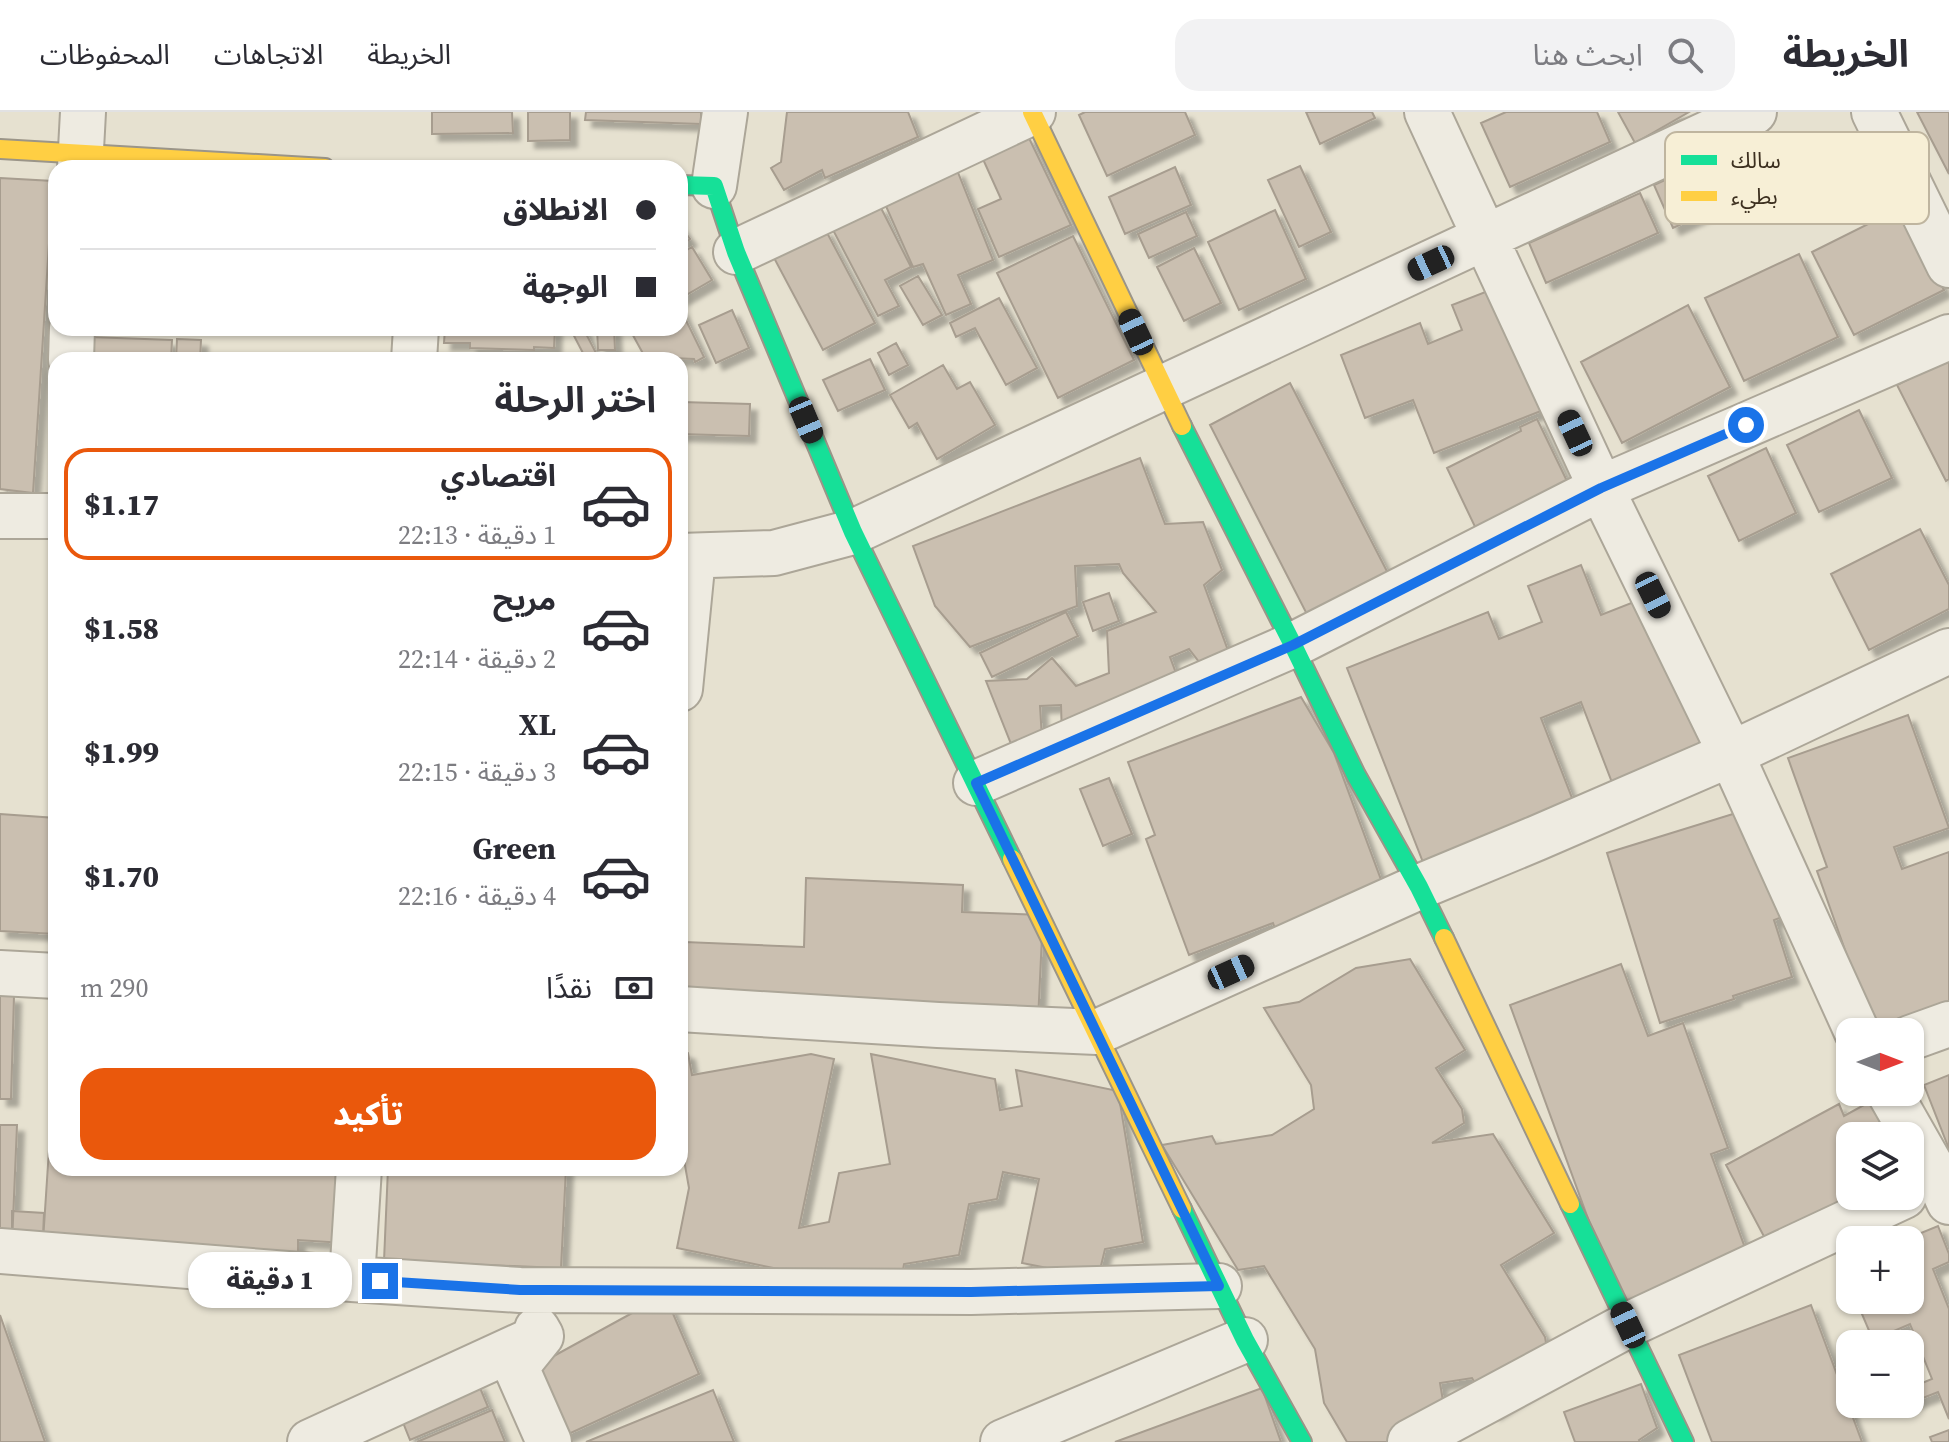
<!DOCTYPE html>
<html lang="ar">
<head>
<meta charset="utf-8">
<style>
	body { margin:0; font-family:"Source Serif 4","Noto Sans Arabic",serif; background:#f2f2f3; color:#2b2b33; direction:rtl; height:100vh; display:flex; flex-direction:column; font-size:30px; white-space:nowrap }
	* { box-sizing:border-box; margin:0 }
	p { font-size:26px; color:#7c7c81 }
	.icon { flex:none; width:44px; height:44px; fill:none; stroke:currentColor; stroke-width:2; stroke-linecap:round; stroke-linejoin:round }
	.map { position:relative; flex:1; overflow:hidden; direction:ltr }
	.side { position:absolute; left:48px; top:240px; width:640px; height:824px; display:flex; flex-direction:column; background:#fff; border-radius:24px; box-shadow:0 2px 6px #0004; direction:rtl }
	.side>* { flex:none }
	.hud { position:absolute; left:48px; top:48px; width:640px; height:176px; border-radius:24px; box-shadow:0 2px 6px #0004; direction:rtl; display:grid; align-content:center; height:176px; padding:0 32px; background:#fff }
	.needle { width:52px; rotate:90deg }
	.controls { position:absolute; left:1836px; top:906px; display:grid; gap:16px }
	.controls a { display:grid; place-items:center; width:88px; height:88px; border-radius:16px; background:#fff; box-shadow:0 2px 6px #0004; font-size:40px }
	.end { position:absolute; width:36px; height:36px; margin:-18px; border:10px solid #1a73e8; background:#fff; box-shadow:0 0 0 4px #fff }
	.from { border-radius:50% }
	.bubble { position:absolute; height:56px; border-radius:24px; background:#fff; box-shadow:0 2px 6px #0004; font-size:26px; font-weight:800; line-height:56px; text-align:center; direction:rtl }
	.car { position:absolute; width:24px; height:48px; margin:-24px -12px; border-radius:10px; box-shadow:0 0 6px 2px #0007; background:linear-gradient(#222 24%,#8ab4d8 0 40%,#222 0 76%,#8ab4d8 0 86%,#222 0) }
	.hud b { display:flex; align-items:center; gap:28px; height:76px; font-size:30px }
	.hud b+b { border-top:2px solid #e1e1e2 }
	.hud i { width:20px; height:20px; background:#2b2b33 }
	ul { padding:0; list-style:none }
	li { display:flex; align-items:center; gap:24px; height:112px; margin:0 16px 12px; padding:0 16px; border:4px solid transparent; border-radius:24px }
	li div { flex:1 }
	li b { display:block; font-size:30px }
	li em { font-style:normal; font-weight:800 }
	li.on { border-color:#ea580c }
	li>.icon { width:72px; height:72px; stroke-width:1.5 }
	h2 { padding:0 32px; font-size:36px; line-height:96px }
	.pay { display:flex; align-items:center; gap:20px; height:88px; padding:0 32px; font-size:30px }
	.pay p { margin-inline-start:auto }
	.button { display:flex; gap:16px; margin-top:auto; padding:16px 32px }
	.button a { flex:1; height:92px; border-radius:24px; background:#ea580c; color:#fff; font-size:32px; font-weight:800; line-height:92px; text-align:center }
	header { display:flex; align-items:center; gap:48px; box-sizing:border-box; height:112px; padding:0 40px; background:#fff; border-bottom:2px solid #e1e1e2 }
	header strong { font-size:38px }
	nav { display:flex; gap:44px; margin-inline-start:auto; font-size:28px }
	.search { width:560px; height:72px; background:#f2f2f3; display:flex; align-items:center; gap:20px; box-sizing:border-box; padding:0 28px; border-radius:24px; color:#7c7c81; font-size:30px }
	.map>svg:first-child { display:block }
	.building { fill:#cabfb0; stroke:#a79d8f; stroke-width:2; filter:url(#shadow) }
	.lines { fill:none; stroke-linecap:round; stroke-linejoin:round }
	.street-casing { stroke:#aca698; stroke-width:48 }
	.fast-casing { stroke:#9b9588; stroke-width:22 }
	.slow-casing { stroke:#9b9588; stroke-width:22 }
	.street { stroke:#eeebe1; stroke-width:44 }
	.fast { stroke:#16e098; stroke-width:18 }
	.slow { stroke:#ffcf43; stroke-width:18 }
	.route { stroke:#1a73e8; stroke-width:10 }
	.key { fill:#f7efd6; stroke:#bfb59f; stroke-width:2 }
	.key-label { font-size:22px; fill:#3c2f1f }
</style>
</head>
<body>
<header>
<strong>الخريطة</strong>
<div class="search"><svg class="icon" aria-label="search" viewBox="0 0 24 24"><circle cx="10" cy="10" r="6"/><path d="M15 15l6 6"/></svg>ابحث هنا</div>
<nav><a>الخريطة</a><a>الاتجاهات</a><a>المحفوظات</a></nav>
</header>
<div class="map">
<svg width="1949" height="1330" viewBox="0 0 1949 1330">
	<defs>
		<filter id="shadow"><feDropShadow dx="7" dy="7" stdDeviation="2" flood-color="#0004"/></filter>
	</defs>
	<rect width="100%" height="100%" fill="#e6e1d0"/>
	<path class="building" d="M 432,0 L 512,0 L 513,21 L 432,22 Z
		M 528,0 L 570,0 L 570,28 L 528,29 Z
		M 586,0 L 701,0 L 701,12 L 585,8 Z
		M 787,0 L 908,0 L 918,25 L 825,66 L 822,58 L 784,78 L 771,56 L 781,50 Z
		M 1085,0 L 1185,0 L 1195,23 L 1107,64 L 1079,3 Z
		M 1306,0 L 1372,0 L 1375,6 L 1320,32 Z
		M 1506,0 L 1597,0 L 1610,30 L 1510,75 L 1481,11 Z
		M 1618,0 L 1689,0 L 1635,31 Z
		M 1917,0 L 1949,0 L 1949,62 Z
		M 1028,24 L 1071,113 L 999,145 L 978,97 L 1001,87 L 982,45 Z
		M 1751,29 L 1770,72 L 1673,116 L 1654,73 Z
		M 1300,54 L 1331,120 L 1299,135 L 1268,68 Z
		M 1175,55 L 1191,93 L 1125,122 L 1109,85 Z
		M 957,58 L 993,148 L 958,163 L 971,192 L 946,203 L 923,152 L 913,155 L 885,92 Z
		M 0,66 L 53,69 L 33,381 L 0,377 Z
		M 1640,81 L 1658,121 L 1546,171 L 1529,131 Z
		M 880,94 L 911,155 L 885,168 L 899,194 L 878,204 L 833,118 Z
		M 1902,95 L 1944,178 L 1854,223 L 1812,140 Z
		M 1275,98 L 1306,167 L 1239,198 L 1208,130 Z
		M 1186,100 L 1197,124 L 1149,146 L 1138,122 Z
		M 680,114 L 690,127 L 680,136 Z
		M 825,117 L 875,211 L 823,238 L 773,144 Z
		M 1073,124 L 1134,248 L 1058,286 L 997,161 Z
		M 692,135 L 712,168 L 681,186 L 680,142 Z
		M 1194,136 L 1221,191 L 1184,209 L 1157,155 Z
		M 1799,142 L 1838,225 L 1744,269 L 1705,186 Z
		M 918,164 L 942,203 L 923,213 L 900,174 Z
		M 1493,177 L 1541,299 L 1434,341 L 1413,288 L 1365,306 L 1341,243 L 1420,211 L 1428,232 L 1462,218 L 1452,193 Z
		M 999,186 L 1037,256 L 1006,273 L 975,216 L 956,225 L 950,211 Z
		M 1688,193 L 1730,275 L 1622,331 L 1581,250 Z
		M 680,196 L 704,245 L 695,250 L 694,247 L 649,245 L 646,247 L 629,216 L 680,216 Z
		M 732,198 L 749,236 L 716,251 L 699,213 Z
		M 445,216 L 555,216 L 554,236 L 534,235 L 534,238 L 470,236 L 470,231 L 444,231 Z
		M 581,216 L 583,216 L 596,241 L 585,245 L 572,220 Z
		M 597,216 L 614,216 L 615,238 L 598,238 Z
		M 89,225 L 172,228 L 171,248 L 89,248 Z
		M 177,227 L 201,228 L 200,248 L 176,248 Z
		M 896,231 L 908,253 L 889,263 L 878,241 Z
		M 870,247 L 885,278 L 838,299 L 823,268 Z
		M 1949,247 L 1949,367 L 1946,369 L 1897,273 Z
		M 943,253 L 957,277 L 970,270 L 995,313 L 937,347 L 917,311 L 909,316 L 890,283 Z
		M 1290,271 L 1394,473 L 1313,514 L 1210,313 Z
		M 681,290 L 750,292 L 749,324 L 680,322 Z
		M 1859,298 L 1892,366 L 1819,400 L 1787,333 Z
		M 1537,307 L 1580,396 L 1488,442 L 1447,356 L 1521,319 L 1520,315 Z
		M 1766,336 L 1796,401 L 1739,429 L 1708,364 Z
		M 1140,346 L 1165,412 L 1203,410 L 1222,458 L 1204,473 L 1230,544 L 1203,555 L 1189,537 L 1170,545 L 1183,580 L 1062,625 L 1061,593 L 1040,594 L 1043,643 L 1019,652 L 986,569 L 1027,567 L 1052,546 L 1076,574 L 1109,561 L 1107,519 L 1156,500 L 1123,461 L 1119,452 L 1075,454 L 1077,494 L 970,535 L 935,494 L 913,434 Z
		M 1920,417 L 1949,473 L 1949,497 L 1869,538 L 1831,462 Z
		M 1581,453 L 1601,503 L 1644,486 L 1708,650 L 1618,686 L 1581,590 L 1541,606 L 1579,704 L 1428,763 L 1347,556 L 1488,500 L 1499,527 L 1542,510 L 1528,474 Z
		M 1109,481 L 1119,509 L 1093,519 L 1083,490 Z
		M 1066,500 L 1078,524 L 992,565 L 980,541 Z
		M 1301,585 L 1334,641 L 1387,784 L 1278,825 L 1273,811 L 1189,843 L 1146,727 L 1155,723 L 1128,650 Z
		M 1908,603 L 1949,716 L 1894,735 L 1902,757 L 1949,740 L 1949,902 L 1897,920 L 1874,920 L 1817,759 L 1827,755 L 1788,646 Z
		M 1109,666 L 1132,722 L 1103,734 L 1080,677 Z
		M 1749,697 L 1782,805 L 1774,808 L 1792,865 L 1733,884 L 1734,887 L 1660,911 L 1607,741 Z
		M 0,702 L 56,706 L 56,822 L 0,819 Z
		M 806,766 L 963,773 L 962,800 L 1043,803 L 1038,909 L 682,893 L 685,830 L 804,835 Z
		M 1410,847 L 1465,938 L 1436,956 L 1462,997 L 1464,1011 L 1432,1031 L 1493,1022 L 1554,1121 L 1501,1153 L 1545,1225 L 1552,1265 L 1493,1301 L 1472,1266 L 1440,1271 L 1444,1295 L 1439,1330 L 1347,1330 L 1324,1291 L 1315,1237 L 1264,1154 L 1238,1158 L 1162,1033 L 1212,1024 L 1216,1032 L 1272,1023 L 1314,997 L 1311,973 L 1264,896 L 1299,890 L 1356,856 Z
		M 1621,852 L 1648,924 L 1683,911 L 1728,1036 L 1711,1042 L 1753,1158 L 1624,1205 L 1510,893 Z
		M 0,884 L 14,884 L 11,987 L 0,987 Z
		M 680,939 L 688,941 L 692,963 L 811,942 L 834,947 L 799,1116 L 829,1110 L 839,1061 L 890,1052 L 871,942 L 995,967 L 1000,998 L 1022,994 L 1016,958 L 1118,979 L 1143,1130 L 1105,1137 L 1098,1166 L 1022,1151 L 1039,1067 L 1003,1060 L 997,1087 L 969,1092 L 959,1143 L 904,1152 L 899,1182 L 677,1136 L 689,1076 L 680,1025 Z
		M 1949,963 L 1949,1037 L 1924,973 Z
		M 1873,988 L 1892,1024 L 1850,1024 L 1850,1084 L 1879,1084 L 1768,1132 L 1726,1053 L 1839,992 L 1844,1004 Z
		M 0,1013 L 17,1013 L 12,1132 L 0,1131 Z
		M 50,1022 L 56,1023 L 56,1056 L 348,1056 L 344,1131 L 298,1128 L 298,1144 L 43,1129 Z
		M 388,1056 L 566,1056 L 561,1156 L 384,1149 Z
		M 12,1099 L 44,1101 L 43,1124 L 12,1123 Z
		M 1938,1114 L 1949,1142 L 1949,1150 L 1933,1157 L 1949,1197 L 1949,1307 L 1938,1280 L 1910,1291 L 1910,1276 L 1932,1267 L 1910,1212 L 1873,1228 L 1856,1188 L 1910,1188 L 1910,1128 L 1904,1128 Z
		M 665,1183 L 699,1262 L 562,1325 L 530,1257 Z
		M 1811,1193 L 1862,1330 L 1712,1330 L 1679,1243 Z
		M 0,1203 L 45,1330 L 0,1330 Z
		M 478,1271 L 488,1295 L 410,1328 L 400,1303 Z
		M 1641,1272 L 1657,1316 L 1639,1328 L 1640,1330 L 1575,1330 L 1564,1300 Z
		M 1262,1276 L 1281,1330 L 1115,1330 Z
		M 713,1278 L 734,1330 L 586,1330 Z
		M 492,1298 L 505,1330 L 417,1330 Z
		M 1949,1318 L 1949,1330 L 1932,1330 L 1930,1325 Z"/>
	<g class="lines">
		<defs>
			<path id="street" d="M 1427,0 L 1601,376 L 1731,642 L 1857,920
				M 1874,0 L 1949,153
				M 80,56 L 83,0
				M 714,74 L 725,0
				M 736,140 L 1033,0
				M 71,248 L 72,216
				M 414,248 L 416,216
				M 0,404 L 56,404
				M 680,444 L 774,441 L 853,420 L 1754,0
				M 680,577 L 693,445
				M 976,671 L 1293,533 L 1601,376 L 1949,225
				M 0,861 L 56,864
				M 680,897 L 938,913 L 1097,920 L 1419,775 L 1537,726 L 1731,642 L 1949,539
				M 1910,926 L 1949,912
				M 1889,980 L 1939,1068 L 1949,1090
				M 0,1139 L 352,1167 L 520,1178 L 971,1180 L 1219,1174
				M 352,1167 L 359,1056
				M 537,1217 L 541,1224 L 516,1255 L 549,1330
				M 310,1330 L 541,1224
				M 1003,1330 L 1245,1228
				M 1410,1330 L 1628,1213 L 1904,1084"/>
			<path id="fast" d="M 680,73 L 714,74 L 736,140 L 853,420 L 1012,747
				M 1182,314 L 1293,533 L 1356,663 L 1419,775 L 1444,826
				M 1570,1092 L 1684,1330
				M 1182,1097 L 1245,1228 L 1302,1330"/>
			<path id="slow" d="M 1032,0 L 1182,314
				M 0,37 L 325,56
				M 1012,747 L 1182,1097
				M 1444,826 L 1570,1092"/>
		</defs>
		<use href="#street" class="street-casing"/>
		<use href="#fast" class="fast-casing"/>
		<use href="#slow" class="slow-casing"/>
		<use href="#street" class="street"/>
		<use href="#fast" class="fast"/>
		<use href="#slow" class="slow"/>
	</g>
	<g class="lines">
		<path class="route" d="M 380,1169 L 520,1178 L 550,1178 L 971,1180 L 1219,1174 L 976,671 L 1293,533 L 1601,376 L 1746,313"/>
	</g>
	<rect x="1665" y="20" width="264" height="92" rx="12" class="key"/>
	<rect x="1681" y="43" width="36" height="10" fill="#16e098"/>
	<rect x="1681" y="79" width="36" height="10" fill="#ffcf43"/>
	<g class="key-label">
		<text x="1731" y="56">سالك</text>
		<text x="1731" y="92">بطيء</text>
	</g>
</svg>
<div class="controls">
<a><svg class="needle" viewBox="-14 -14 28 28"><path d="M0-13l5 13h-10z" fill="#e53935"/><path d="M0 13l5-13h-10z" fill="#7c7c81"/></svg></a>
<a><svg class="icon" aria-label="layers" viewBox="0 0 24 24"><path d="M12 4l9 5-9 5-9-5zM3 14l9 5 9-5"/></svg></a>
<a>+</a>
<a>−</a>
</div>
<i class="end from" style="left:1746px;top:313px"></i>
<i class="end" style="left:380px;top:1169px"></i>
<div class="bubble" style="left:188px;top:1140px;width:164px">1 دقيقة</div>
<i class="car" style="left:1431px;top:151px;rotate:245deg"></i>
<i class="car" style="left:1136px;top:220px;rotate:335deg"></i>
<i class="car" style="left:806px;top:308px;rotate:157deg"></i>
<i class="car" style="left:1575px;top:321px;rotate:335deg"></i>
<i class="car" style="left:1653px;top:483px;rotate:154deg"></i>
<i class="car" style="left:1231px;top:860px;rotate:66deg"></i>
<i class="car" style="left:1628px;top:1213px;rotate:335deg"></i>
<div class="hud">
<b><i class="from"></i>الانطلاق</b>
<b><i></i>الوجهة</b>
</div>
<section class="side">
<h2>اختر الرحلة</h2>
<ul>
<li class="on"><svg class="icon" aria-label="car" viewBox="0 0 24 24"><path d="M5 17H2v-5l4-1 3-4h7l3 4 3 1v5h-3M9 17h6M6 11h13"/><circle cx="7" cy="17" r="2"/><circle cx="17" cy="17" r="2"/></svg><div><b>اقتصادي</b><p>1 دقيقة · 22:13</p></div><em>$1.17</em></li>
<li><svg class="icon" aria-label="car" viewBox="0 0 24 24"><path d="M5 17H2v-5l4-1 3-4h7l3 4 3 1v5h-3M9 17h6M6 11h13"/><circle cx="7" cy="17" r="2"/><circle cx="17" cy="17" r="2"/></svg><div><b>مريح</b><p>2 دقيقة · 22:14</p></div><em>$1.58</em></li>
<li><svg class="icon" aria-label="car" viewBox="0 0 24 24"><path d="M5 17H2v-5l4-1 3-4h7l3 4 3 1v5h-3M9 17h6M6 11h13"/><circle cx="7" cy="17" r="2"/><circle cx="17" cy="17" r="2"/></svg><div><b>XL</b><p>3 دقيقة · 22:15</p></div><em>$1.99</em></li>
<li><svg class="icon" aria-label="car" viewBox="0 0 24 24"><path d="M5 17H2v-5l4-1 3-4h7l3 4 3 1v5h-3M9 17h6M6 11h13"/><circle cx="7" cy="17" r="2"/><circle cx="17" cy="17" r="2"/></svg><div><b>Green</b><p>4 دقيقة · 22:16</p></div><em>$1.70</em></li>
</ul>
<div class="pay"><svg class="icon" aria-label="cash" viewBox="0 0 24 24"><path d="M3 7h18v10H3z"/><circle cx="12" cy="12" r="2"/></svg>نقدًا<p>290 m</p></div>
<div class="button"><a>تأكيد</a></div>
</section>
</div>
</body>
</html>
